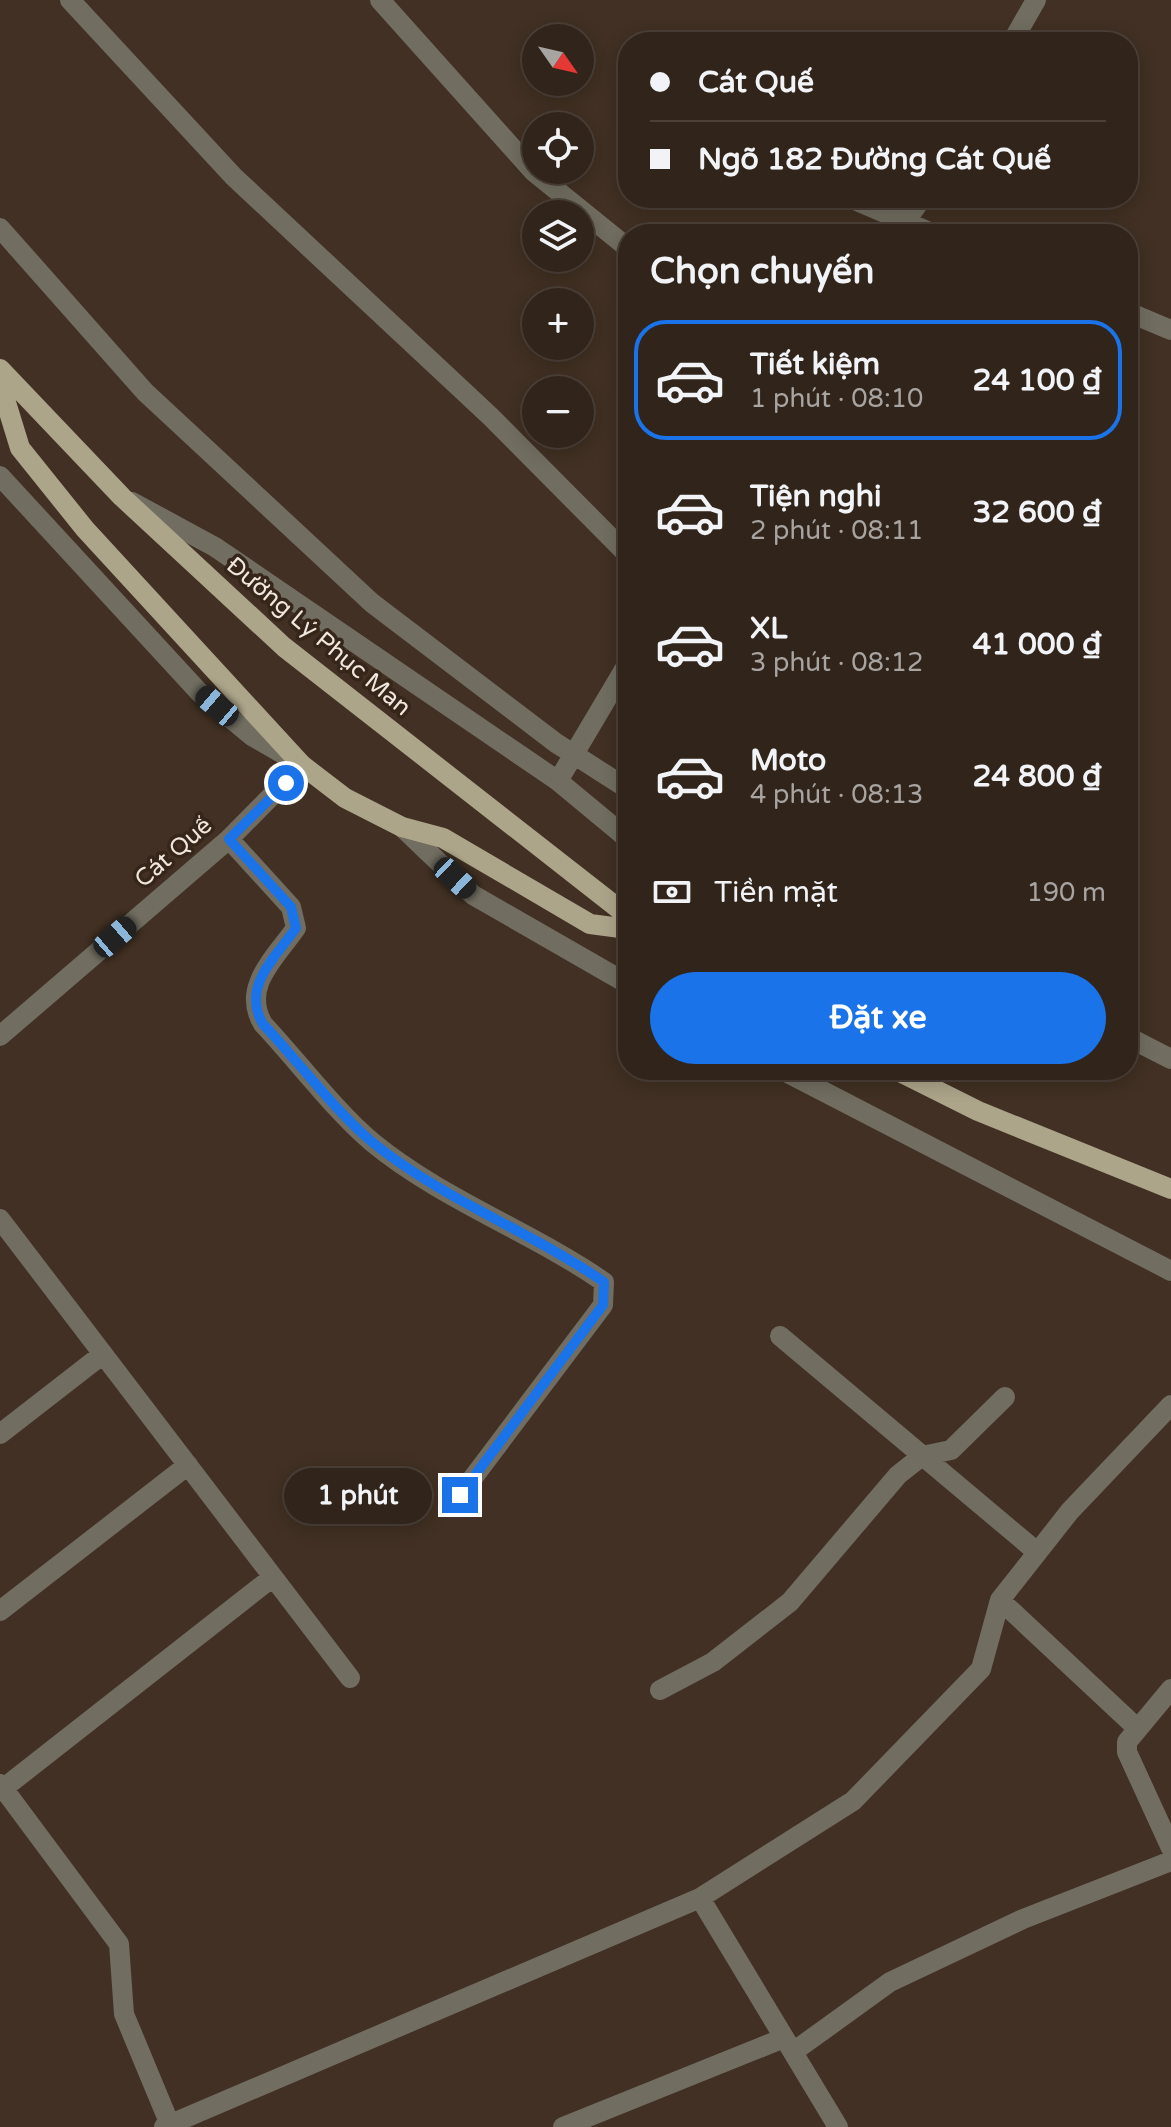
<!DOCTYPE html>
<html lang="vi">
<head>
<meta charset="utf-8">
<style>
	body { margin:0; font-family:"Varela Round",sans-serif; background:#3d3027; color:#f1f3f6; height:100vh; display:flex; flex-direction:column; font-size:30px; white-space:nowrap }
	* { box-sizing:border-box; margin:0 }
	p { font-size:26px; color:#a8a4a2 }
	.icon { flex:none; width:44px; height:44px; fill:none; stroke:currentColor; stroke-width:2; stroke-linecap:round; stroke-linejoin:round }
	.map { position:relative; flex:1; overflow:hidden }
	.details { position:absolute; left:618px; top:224px; width:520px; height:856px; display:flex; flex-direction:column; background:#31241a; border-radius:32px; box-shadow:0 4px 20px #0003,0 0 0 2px #4c4139 }
	.details>* { flex:none }
	.top-card { position:absolute; left:618px; top:32px; width:520px; height:176px; border-radius:32px; box-shadow:0 4px 20px #0003,0 0 0 2px #4c4139; display:grid; align-content:center; height:176px; padding:0 32px; background:#31241a }
	.needle { width:52px; rotate:124deg }
	.tools { position:absolute; left:522px; top:24px; display:grid; gap:16px }
	.tools a { display:grid; place-items:center; width:72px; height:72px; border-radius:50%; background:#31241a; box-shadow:0 4px 20px #0003,0 0 0 2px #4c4139; font-size:40px }
	.end { position:absolute; width:36px; height:36px; margin:-18px; border:10px solid #1a73e8; background:#fff; box-shadow:0 0 0 4px #fff }
	.from { border-radius:50% }
	.bubble { position:absolute; height:56px; border-radius:28px; background:#31241a; box-shadow:0 4px 20px #0003,0 0 0 2px #4c4139; font-size:26px; font-weight:700; line-height:56px; text-align:center }
	.car { position:absolute; width:24px; height:48px; margin:-24px -12px; border-radius:10px; box-shadow:0 0 6px 2px #0007; background:linear-gradient(#222 24%,#8ab4d8 0 40%,#222 0 76%,#8ab4d8 0 86%,#222 0) }
	.top-card b { display:flex; align-items:center; gap:28px; height:76px; font-size:30px }
	.top-card b+b { border-top:2px solid #4c4139 }
	.top-card i { width:20px; height:20px; background:#f1f3f6 }
	ul { padding:0; list-style:none }
	li { display:flex; align-items:center; gap:24px; height:120px; margin:0 16px 12px; padding:0 16px; border:4px solid transparent; border-radius:32px }
	li div { flex:1 }
	li b { display:block; font-size:30px }
	li em { font-style:normal; font-weight:700 }
	li.on { border-color:#1a73e8 }
	li>.icon { width:72px; height:72px; stroke-width:1.5 }
	h2 { padding:0 32px; font-size:36px; line-height:96px }
	.pay { display:flex; align-items:center; gap:20px; height:88px; padding:0 32px; font-size:30px }
	.pay p { margin-inline-start:auto }
	.cta { display:flex; gap:16px; margin-top:auto; padding:16px 32px }
	.cta a { flex:1; height:92px; border-radius:48px; background:#1a73e8; color:#fff; font-size:32px; font-weight:700; line-height:92px; text-align:center }
	.map>svg:first-child { display:block }
	.lines { fill:none; stroke-linecap:round; stroke-linejoin:round }
	.minor { stroke:#716d60; stroke-width:20 }
	.major { stroke:#ada58a; stroke-width:20 }
	.route { stroke:#1a73e8; stroke-width:10 }
	.labels { text-anchor:middle; stroke-width:7; stroke-linejoin:round; paint-order:stroke }
	.street-label { font-size:24px; fill:#f2e7de; stroke:#362619 }
</style>
</head>
<body>
<div class="map">
<svg width="1171" height="2127" viewBox="0 0 1171 2127">
	<rect width="100%" height="100%" fill="#413023"/>
	<g class="lines">
		<path class="minor" d="M 70,0 L 234,177 L 491,417 L 628,555
			M 380,0 L 534,172 L 628,248
			M 1012,42 L 1036,0
			M 850,198 L 934,234
			M 0,228 L 145,392 L 372,603 L 556,743 L 628,789
			M 899,231 L 922,198
			M 1128,312 L 1171,330
			M 0,476 L 199,692 L 252,736 L 302,765 L 229,839 L 0,1036
			M 132,502 L 215,547 L 558,781 L 628,839
			M 558,781 L 628,663
			M 402,827 L 473,895 L 628,984
			M 229,839 L 291,907 L 296,928 C 275,958 241,987 263,1024 C 296,1059 336,1112 372,1142 C 441,1199 530,1231 604,1282 L 603,1305 L 460,1495
			M 1128,1037 L 1171,1059
			M 782,1070 L 1171,1271
			M 0,1219 L 350,1678
			M 780,1336 L 1037,1552
			M 0,1434 L 103,1354
			M 1000,1600 L 1138,1729
			M 0,1611 L 188,1465
			M 1171,1689 L 1127,1742 L 1127,1752 L 1171,1848
			M 660,1690 L 713,1662 L 790,1602 L 898,1475 L 922,1456 L 951,1450 L 1005,1397
			M 0,1784 L 119,1944 L 124,2014 L 171,2127
			M 0,1791 L 273,1577
			M 700,1898 L 838,2127
			M 793,2052 L 890,1982 L 1023,1919 L 1171,1861
			M 164,2127 L 700,1898 L 853,1801 L 981,1669 L 1000,1600 L 1070,1511 L 1171,1405
			M 563,2127 L 784,2038"/>
		<path class="major" d="M 0,369 L 122,497 L 284,647 L 628,916
			M 0,383 L 20,448 L 85,529 L 302,765 L 345,798 L 402,827 L 443,838 L 590,924 L 628,929
			M 896,1070 L 978,1111 L 1171,1189"/>
	</g>
	<g class="lines">
		<path class="route" d="M 286,783 L 229,839 L 291,907 L 296,928 C 275,958 241,987 263,1024 C 297,1060 335,1111 372,1142 C 442,1199 530,1231 604,1282 L 603,1305 L 460,1495"/>
	</g>
	<g class="labels">
		<g class="street-label">
			<text transform="translate(319 636) rotate(40)" y="8">Đường Lý Phục Man</text>
			<text transform="translate(173 852) rotate(-41)" y="8">Cát Quế</text>
		</g>
	</g>
</svg>
<div class="tools">
<a><svg class="needle" viewBox="-14 -14 28 28"><path d="M0-13l5 13h-10z" fill="#e53935"/><path d="M0 13l5-13h-10z" fill="#a8a4a2"/></svg></a>
<a><svg class="icon" aria-label="locate" viewBox="0 0 24 24"><circle cx="12" cy="12" r="6"/><path d="M12 2v4M12 18v4M2 12h4M18 12h4"/></svg></a>
<a><svg class="icon" aria-label="layers" viewBox="0 0 24 24"><path d="M12 4l9 5-9 5-9-5zM3 14l9 5 9-5"/></svg></a>
<a>+</a>
<a>−</a>
</div>
<i class="end from" style="left:286px;top:783px"></i>
<i class="end" style="left:460px;top:1495px"></i>
<div class="bubble" style="left:284px;top:1468px;width:148px">1 phút</div>
<i class="car" style="left:217px;top:706px;rotate:310deg"></i>
<i class="car" style="left:455px;top:878px;rotate:133deg"></i>
<i class="car" style="left:115px;top:937px;rotate:49deg"></i>
<div class="top-card">
<b><i class="from"></i>Cát Quế</b>
<b><i></i>Ngõ 182 Đường Cát Quế</b>
</div>
<section class="details">
<h2>Chọn chuyến</h2>
<ul>
<li class="on"><svg class="icon" aria-label="car" viewBox="0 0 24 24"><path d="M5 17H2v-5l4-1 3-4h7l3 4 3 1v5h-3M9 17h6M6 11h13"/><circle cx="7" cy="17" r="2"/><circle cx="17" cy="17" r="2"/></svg><div><b>Tiết kiệm</b><p>1 phút · 08:10</p></div><em>24 100 ₫</em></li>
<li><svg class="icon" aria-label="car" viewBox="0 0 24 24"><path d="M5 17H2v-5l4-1 3-4h7l3 4 3 1v5h-3M9 17h6M6 11h13"/><circle cx="7" cy="17" r="2"/><circle cx="17" cy="17" r="2"/></svg><div><b>Tiện nghi</b><p>2 phút · 08:11</p></div><em>32 600 ₫</em></li>
<li><svg class="icon" aria-label="car" viewBox="0 0 24 24"><path d="M5 17H2v-5l4-1 3-4h7l3 4 3 1v5h-3M9 17h6M6 11h13"/><circle cx="7" cy="17" r="2"/><circle cx="17" cy="17" r="2"/></svg><div><b>XL</b><p>3 phút · 08:12</p></div><em>41 000 ₫</em></li>
<li><svg class="icon" aria-label="car" viewBox="0 0 24 24"><path d="M5 17H2v-5l4-1 3-4h7l3 4 3 1v5h-3M9 17h6M6 11h13"/><circle cx="7" cy="17" r="2"/><circle cx="17" cy="17" r="2"/></svg><div><b>Moto</b><p>4 phút · 08:13</p></div><em>24 800 ₫</em></li>
</ul>
<div class="pay"><svg class="icon" aria-label="cash" viewBox="0 0 24 24"><path d="M3 7h18v10H3z"/><circle cx="12" cy="12" r="2"/></svg>Tiền mặt<p>190 m</p></div>
<div class="cta"><a>Đặt xe</a></div>
</section>
</div>
</body>
</html>
